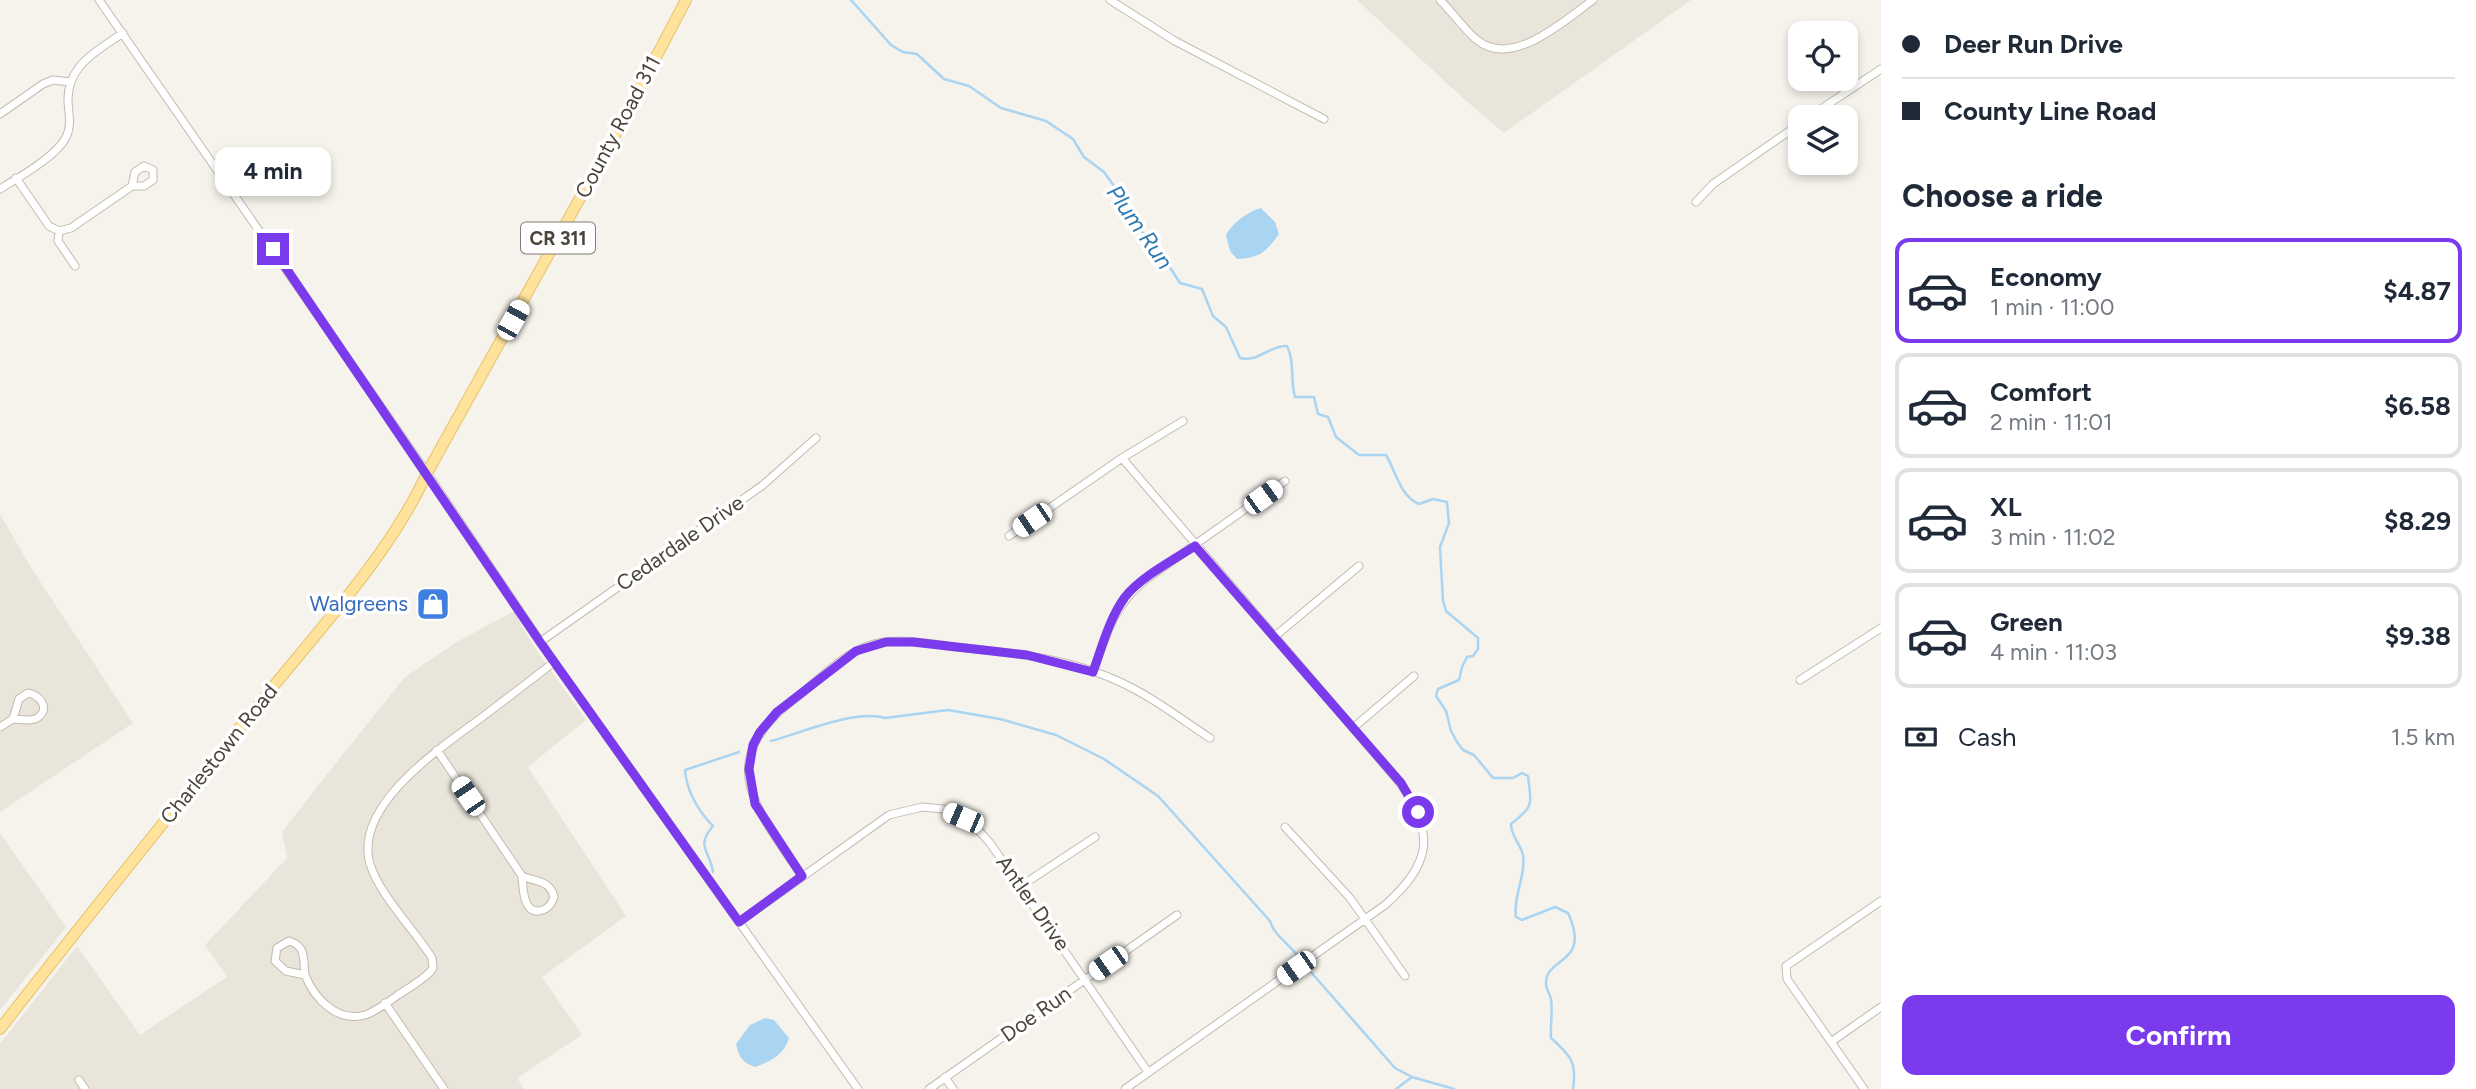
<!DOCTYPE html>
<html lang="en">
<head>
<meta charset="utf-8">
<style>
	body { margin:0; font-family:Figtree,sans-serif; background:#f6f6f7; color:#1f2937; height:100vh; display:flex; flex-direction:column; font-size:26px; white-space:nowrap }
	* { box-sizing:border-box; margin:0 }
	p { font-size:23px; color:#747a83 }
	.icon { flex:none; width:38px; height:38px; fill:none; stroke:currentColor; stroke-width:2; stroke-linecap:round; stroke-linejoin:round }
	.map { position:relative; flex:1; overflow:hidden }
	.sheet { display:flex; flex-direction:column; background:#fff; width:595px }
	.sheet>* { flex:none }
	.banner { display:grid; align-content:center; height:154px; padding:0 21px; background:#fff }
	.fabs { position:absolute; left:1788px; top:21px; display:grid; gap:14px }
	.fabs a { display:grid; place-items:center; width:70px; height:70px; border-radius:14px; background:#fff; box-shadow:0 4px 10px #0003; font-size:35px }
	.end { position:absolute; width:32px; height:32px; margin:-16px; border:9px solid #7c3aed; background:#fff; box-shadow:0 0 0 4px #fff }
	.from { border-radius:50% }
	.bubble { position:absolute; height:49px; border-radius:14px; background:#fff; box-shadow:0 4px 10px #0003; font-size:23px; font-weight:700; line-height:49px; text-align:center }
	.car { position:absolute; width:21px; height:42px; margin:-21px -10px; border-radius:9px; box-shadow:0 0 5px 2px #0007; background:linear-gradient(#fff 24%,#345 0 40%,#fff 0 76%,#345 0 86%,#fff 0) }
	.banner b { display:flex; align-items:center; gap:24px; height:66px; font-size:26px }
	.banner b+b { border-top:2px solid #e0e1e3 }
	.banner i { width:18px; height:18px; background:#1f2937 }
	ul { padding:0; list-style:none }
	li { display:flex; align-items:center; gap:21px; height:105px; margin:0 14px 10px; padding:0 7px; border:4px solid #e0e1e3; border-radius:14px }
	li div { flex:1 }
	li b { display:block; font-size:26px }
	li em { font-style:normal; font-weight:700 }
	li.current { border-color:#7c3aed }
	li>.icon { width:63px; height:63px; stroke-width:1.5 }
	h2 { padding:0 21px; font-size:32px; line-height:84px }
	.pay { display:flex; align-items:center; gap:18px; height:77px; padding:0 21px; font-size:26px }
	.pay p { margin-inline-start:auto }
	.cta { display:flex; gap:14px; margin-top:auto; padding:14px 21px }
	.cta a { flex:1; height:80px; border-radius:14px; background:#7c3aed; color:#fff; font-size:28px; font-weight:700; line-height:80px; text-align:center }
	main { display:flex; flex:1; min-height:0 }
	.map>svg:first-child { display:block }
	.residential { fill:#eae5da }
	.water { fill:#a9d4f2 }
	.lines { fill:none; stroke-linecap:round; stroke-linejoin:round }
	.stream { stroke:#a9d4f2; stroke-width:2.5 }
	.minor-casing { stroke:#c2bbae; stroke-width:9 }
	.primary-casing { stroke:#e6c16a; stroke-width:12 }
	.minor { stroke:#fff; stroke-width:7 }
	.primary { stroke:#ffe39c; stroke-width:10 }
	.route { stroke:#7c3aed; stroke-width:9 }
	.labels { text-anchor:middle; stroke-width:7; stroke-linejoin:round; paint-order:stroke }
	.shield { fill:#fff; stroke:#817c74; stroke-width:2 }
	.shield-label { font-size:19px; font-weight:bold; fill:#4b4439 }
	.street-label { font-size:21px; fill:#4b4439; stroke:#fff }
	.shop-label { font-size:21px; fill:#366cbe; stroke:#fff; text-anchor:end }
	.water-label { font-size:23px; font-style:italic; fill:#2e7ab2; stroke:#fff }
</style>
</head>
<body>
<main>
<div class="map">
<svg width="1881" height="1089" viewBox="0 0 1881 1089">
	<rect width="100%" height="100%" fill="#f6f3ec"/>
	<path class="residential" d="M 1357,0 L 1691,0 L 1504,133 L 1465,100 Z
		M 0,514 L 30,566 L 133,723 L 0,812 Z
		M 514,611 L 534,647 L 586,720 L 528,767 L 626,916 L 542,977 L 582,1035 L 517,1078 L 524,1089 L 0,1089 L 0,1044 L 77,946 L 140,1035 L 227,977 L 205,945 L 287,858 L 282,832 L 320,783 L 404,678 L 455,643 Z
		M 0,833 L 66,927 L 0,1010 Z"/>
	<path class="water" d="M 1261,208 L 1275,222 L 1279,234 C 1266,252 1260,258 1237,259 L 1230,251 L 1226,235 C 1232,223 1249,211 1261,208 Z
		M 765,1018 L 774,1020 L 789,1038 C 784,1055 771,1061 755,1067 C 742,1062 739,1057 736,1044 L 750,1025 Z"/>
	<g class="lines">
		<path class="stream" d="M 851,0 L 891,45 L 903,52 L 917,54 L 944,79 L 969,86 L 1001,108 L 1046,121 L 1073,139 L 1084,157 L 1104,172 L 1114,186 L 1154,251 L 1169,266 L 1180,283 L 1202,289 L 1213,316 L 1226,327 L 1240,358 C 1258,363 1270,345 1287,346 C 1295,362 1290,380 1295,397 L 1314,397 L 1318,414 L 1328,417 L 1336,437 L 1359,455 L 1386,455 C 1396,471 1399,495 1419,504 L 1433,499 L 1447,502 L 1449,523 L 1440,547 L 1443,601 L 1446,611 L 1478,638 L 1478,649 L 1473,656 L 1467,657 L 1462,667 L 1459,680 L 1438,689 L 1436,696 L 1446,711 L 1451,731 L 1457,742 L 1463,750 L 1474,755 L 1493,778 L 1513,778 L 1522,773 L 1528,776 C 1531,805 1535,805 1511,824 C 1511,836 1520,843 1523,855 C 1526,877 1513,895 1516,917 L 1522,920 L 1555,907 L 1568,913 C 1592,965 1545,956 1546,984 C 1546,989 1550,994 1551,999 C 1553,1011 1550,1026 1551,1038 C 1571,1056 1577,1062 1573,1089
			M 771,741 C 801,733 856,709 885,718 L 948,710 L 1000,719 L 1056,735 L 1104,759 L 1158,796 L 1270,921 C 1274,936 1290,944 1299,958
			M 713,872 C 710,850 695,847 713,826 C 699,812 686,790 685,770 L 739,752
			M 1310,971 L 1395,1068 L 1412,1077 L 1454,1089
			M 1396,1089 L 1412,1077"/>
		<defs>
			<path id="minor" d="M 99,0 L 427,473 L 554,662 L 858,1089
				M 1110,0 L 1175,41 L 1324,119
				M 1440,0 C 1453,13 1464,29 1477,40 C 1512,69 1565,20 1593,0
				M 0,114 L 43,84 L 53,80 L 70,82
				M 1809,117 L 1881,69
				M 144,166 L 153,170 L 153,180 L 144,186 L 132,186 L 135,172 Z
				M 16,178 L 49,226 L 59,231 L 71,228 L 132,186
				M 0,189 C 18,178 55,157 65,139 C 72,127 69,115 68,102 C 67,65 97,51 123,33
				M 1696,202 L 1713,184 L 1801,123
				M 59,231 L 58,241 L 75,266
				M 1122,458 L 1400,783 C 1436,835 1431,864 1385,905 L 1125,1089
				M 1009,536 L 1122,458 L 1183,421
				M 1274,637 L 1359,566
				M 540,642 L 763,485 L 816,438
				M 1093,672 C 1107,633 1112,608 1145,580 L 1285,481
				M 1800,680 L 1881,628
				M 28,693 C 40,695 51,709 37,718 C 30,722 20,719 13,719 L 19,699 Z
				M 0,727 L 13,719
				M 1353,728 L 1414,676
				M 437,750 L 522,876
				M 1285,827 L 1350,898 L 1405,976
				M 522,876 C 536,882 550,880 554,897 C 552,903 549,908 543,910 C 523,917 523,888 522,876 Z
				M 802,876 C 758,810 712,763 793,700 C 814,684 841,656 865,647 C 893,636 926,643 955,647 C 1016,653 1079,659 1134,689 C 1161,703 1185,722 1210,738
				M 1021,886 L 1095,837
				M 739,922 L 889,815 L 922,807 L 943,809 L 971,822 L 990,843 L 1148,1072
				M 289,941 C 307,946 303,961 305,975 L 286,971 L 275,961 L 277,948 Z
				M 305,975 C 314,998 337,1023 365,1015 C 377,1011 388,1002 398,995 C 409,988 421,981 430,972 L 433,968 L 432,958 C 414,929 380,896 370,864 C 353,805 442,747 481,718 C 506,699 530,681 554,662
				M 385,1003 L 444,1089
				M 1831,1042 L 1881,1007
				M 945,1077 L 953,1089
				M 79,1080 L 85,1089
				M 929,1089 L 1177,915
				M 1864,1089 L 1787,979 L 1786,966 L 1881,901"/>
			<path id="primary" d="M 0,1029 C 89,914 181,801 272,688 C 325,623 392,550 427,473 L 614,137 L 686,0"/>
		</defs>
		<use href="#minor" class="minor-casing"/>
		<use href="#primary" class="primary-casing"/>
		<use href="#minor" class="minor"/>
		<use href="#primary" class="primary"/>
	</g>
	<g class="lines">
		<path class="route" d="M 273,249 L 540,642 L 739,922 L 802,876 L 755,804 L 749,769 L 753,745 L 760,732 L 777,712 L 856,651 L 886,642 L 913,642 L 1027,655 L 1093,672 C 1102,647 1109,619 1125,597 C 1142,576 1172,561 1195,546 L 1401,783 L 1418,812"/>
	</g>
	<defs>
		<symbol id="shop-square" viewBox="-11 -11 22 22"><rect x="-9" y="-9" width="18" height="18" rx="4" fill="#3f7fe0" stroke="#fff"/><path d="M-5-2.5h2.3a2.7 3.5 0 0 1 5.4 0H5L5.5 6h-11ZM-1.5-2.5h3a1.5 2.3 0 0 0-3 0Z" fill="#fff"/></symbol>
	</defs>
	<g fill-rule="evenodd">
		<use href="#shop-square" x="414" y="585" width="38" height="38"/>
	</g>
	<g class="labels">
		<rect class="shield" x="521" y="222.5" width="74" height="31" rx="5"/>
		<g class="shield-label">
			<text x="558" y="245">CR 311</text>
		</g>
		<g class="street-label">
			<text transform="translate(618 127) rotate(-62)" y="7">County Road 311</text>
			<text transform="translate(680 543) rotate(-35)" y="7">Cedardale Drive</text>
			<text transform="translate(219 754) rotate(-51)" y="7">Charlestown Road</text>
			<text transform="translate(1033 903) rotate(55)" y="7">Antler Drive</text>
			<text transform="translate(1036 1014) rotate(-35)" y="7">Doe Run</text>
		</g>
		<g class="shop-label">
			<text x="408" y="611">Walgreens</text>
		</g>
		<g class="water-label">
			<text transform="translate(1140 227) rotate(55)" y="8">Plum Run</text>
		</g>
	</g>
</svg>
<div class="fabs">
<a><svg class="icon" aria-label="locate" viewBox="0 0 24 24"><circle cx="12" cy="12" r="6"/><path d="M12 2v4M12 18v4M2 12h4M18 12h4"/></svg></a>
<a><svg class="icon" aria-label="layers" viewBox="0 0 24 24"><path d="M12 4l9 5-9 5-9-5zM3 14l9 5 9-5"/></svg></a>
</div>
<i class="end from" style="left:1418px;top:812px"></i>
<i class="end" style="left:273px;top:249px"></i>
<div class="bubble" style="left:215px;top:147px;width:116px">4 min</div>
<i class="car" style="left:513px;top:320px;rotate:29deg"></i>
<i class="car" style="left:1263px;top:497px;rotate:54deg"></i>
<i class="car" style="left:1032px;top:520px;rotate:236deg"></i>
<i class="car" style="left:468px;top:796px;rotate:326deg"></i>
<i class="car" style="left:963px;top:818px;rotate:293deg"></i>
<i class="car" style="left:1108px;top:963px;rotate:235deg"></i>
<i class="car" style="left:1296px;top:968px;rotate:235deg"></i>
</div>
<section class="sheet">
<div class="banner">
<b><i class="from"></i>Deer Run Drive</b>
<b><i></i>County Line Road</b>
</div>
<h2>Choose a ride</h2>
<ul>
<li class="current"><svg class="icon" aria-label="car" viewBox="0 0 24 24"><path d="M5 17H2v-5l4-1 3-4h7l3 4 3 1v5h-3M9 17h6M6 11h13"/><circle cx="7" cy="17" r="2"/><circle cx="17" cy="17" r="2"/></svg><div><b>Economy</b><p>1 min · 11:00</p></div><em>$4.87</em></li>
<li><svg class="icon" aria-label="car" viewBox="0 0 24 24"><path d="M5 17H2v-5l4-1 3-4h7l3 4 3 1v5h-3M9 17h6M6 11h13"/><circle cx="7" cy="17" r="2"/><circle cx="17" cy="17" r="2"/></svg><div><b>Comfort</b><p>2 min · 11:01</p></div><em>$6.58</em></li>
<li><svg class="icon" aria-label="car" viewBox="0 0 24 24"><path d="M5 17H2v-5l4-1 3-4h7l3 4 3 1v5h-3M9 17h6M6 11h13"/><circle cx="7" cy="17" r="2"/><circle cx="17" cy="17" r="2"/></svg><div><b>XL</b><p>3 min · 11:02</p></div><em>$8.29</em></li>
<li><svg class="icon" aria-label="car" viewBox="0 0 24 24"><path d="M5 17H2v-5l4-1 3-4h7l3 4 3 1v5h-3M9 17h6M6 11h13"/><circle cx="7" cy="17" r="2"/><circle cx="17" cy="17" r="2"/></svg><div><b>Green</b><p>4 min · 11:03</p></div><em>$9.38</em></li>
</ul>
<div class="pay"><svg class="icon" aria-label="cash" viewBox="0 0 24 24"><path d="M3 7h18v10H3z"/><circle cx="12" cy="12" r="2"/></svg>Cash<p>1.5 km</p></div>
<div class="cta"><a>Confirm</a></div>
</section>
</main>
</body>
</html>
